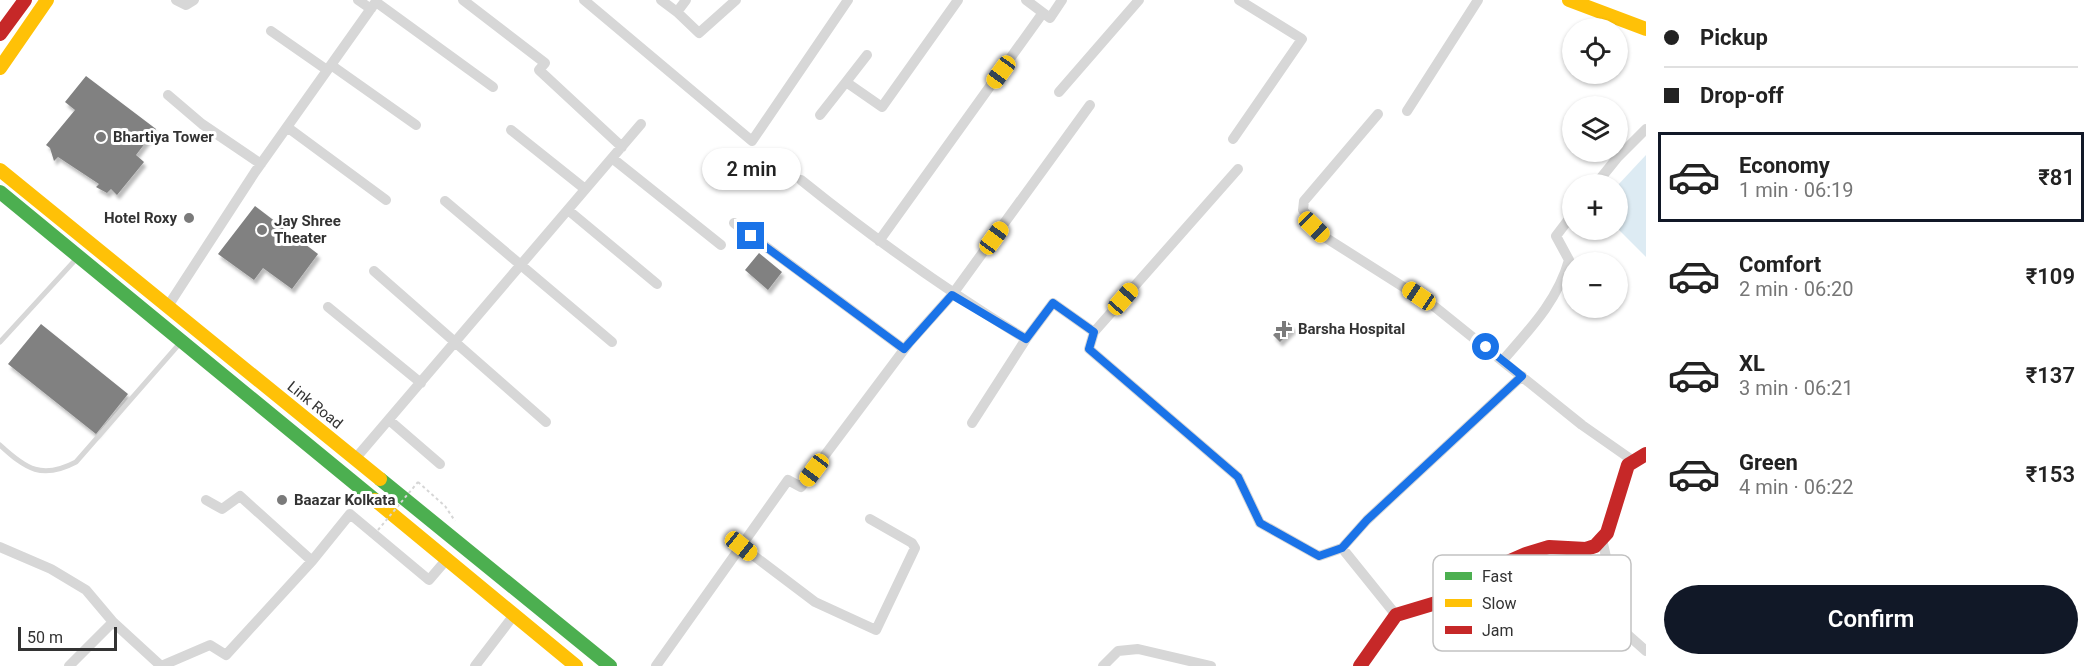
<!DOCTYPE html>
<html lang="en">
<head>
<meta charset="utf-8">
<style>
	body { margin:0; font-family:Roboto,sans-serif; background:#f6f6f6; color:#222; height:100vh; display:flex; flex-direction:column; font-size:22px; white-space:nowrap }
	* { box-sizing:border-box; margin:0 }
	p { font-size:20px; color:#767676 }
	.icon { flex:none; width:33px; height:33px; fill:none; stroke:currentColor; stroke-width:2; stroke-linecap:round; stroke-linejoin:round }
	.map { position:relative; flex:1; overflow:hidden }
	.drawer { display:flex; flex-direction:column; background:#fff; width:450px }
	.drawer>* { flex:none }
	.top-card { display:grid; align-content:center; height:132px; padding:0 18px; background:#fff }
	.buttons { position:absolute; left:1562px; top:18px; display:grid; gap:12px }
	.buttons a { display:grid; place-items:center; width:66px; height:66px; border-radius:50%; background:#fff; box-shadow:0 2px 4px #0004; font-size:30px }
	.scale { position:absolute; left:18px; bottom:15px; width:99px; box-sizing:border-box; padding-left:6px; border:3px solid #333; border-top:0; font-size:16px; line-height:21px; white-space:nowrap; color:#333; -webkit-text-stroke:4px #fff; paint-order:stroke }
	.end { position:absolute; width:27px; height:27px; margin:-14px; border:8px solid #1a73e8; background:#fff; box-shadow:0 0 0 3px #fff }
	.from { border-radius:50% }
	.bubble { position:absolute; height:42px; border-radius:21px; background:#fff; box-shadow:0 2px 4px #0004; font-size:20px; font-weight:600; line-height:42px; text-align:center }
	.car { position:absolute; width:18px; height:36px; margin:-18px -9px; border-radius:8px; box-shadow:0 0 4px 2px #0007; background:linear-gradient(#f5c518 24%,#345 0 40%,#f5c518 0 76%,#345 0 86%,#f5c518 0) }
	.top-card b { display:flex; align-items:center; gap:21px; height:57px; font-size:22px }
	.top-card b+b { border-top:2px solid #e0e0e0 }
	.top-card i { width:15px; height:15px; background:#222 }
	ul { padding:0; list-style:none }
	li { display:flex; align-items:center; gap:18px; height:90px; margin:0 12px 9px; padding:0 6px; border:3px solid transparent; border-radius:0px }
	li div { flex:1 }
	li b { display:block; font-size:22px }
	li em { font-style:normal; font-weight:600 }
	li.selected { border-color:#111827 }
	li>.icon { width:54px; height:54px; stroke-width:1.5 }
	.cta { display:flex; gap:12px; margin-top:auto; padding:12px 18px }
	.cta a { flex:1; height:69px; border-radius:36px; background:#111827; color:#fff; font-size:24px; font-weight:600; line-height:69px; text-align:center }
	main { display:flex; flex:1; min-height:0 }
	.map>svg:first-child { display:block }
	.water { fill:#ddebf3 }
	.building { fill:#818181; filter:url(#shadow) }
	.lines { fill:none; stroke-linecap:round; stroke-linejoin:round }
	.path { stroke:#d6d6d6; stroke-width:2; stroke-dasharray:3 3; stroke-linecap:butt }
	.lane { stroke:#d7d7d7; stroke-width:5 }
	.street { stroke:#d7d7d7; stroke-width:10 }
	.fast { stroke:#4caf50; stroke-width:14 }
	.slow { stroke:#ffc107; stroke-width:14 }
	.jam { stroke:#c62828; stroke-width:14 }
	.path-bridge { stroke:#d6d6d6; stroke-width:2; stroke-dasharray:3 3; stroke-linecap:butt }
	.route { stroke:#1a73e8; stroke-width:8 }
	.poi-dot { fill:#7a7a7a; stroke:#fff; stroke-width:2 }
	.labels { text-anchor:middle; stroke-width:6; stroke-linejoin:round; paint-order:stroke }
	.poi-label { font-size:15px; font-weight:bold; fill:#333; stroke:#fff; text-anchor:start }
	.street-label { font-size:15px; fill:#333; stroke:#fff }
	.key { fill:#fff; stroke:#c2c2c2; stroke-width:1.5 }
	.key-label { font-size:16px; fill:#333 }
</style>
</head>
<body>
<main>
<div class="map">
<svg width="1646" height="666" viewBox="0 0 1646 666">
	<defs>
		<filter id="shadow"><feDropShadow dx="2.5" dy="4.5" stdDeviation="1.5" flood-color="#0004"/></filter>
	</defs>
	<rect width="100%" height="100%" fill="#fff"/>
	<path class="water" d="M 1646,155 L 1646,257 L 1617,228 L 1617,186 Z"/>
	<path class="building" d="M 86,76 L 156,129 L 136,155 L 144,162 L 117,195 L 111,189 L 107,193 L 96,187 L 99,184 L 58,157 L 54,161 L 50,148 L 46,145 L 75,110 L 65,102 Z
		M 255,206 L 318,254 L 292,289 L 263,268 L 254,280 L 218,254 Z
		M 759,253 L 782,272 L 768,290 L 745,270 Z
		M 1287,321 L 1294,328 L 1280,342 L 1273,335 Z
		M 41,324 L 128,394 L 96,434 L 8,364 Z"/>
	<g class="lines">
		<path class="path" d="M 418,482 L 445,506 L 455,521"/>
		<path class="lane" d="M 0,342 L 78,257
			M 0,445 C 26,469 42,480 76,462 L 181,342"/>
		<path class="street" d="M 176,0 L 186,5 L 194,0
			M 358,0 L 371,9
			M 463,0 L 545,63 L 539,70 L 622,147
			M 584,0 L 752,141 L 848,0
			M 661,0 L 677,12 L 686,0
			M 1026,0 L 1050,18 L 1062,0
			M 376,2 L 493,87
			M 677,12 L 699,33 L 736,0
			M 271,31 L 327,70
			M 867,55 L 846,82 L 882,107 L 958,0
			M 331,65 L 416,125
			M 1059,92 L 1139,0
			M 168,95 L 202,124 L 261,164
			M 1407,111 L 1478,0
			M 1378,114 L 1304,201 L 1303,210 L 1323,236 L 1435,307 L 1582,425 L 1632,460
			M 820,115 L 846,82
			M 287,127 L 386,200
			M 511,130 L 585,189
			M 1233,139 L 1302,39 L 1239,0
			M 612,158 L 721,245
			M 801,180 C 873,238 947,291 1026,339 L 1053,303 L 1094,332 L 1238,169
			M 1596,184 L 1617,158 L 1646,129
			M 445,201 L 612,342
			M 568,210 L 657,284
			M 734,223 L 904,349
			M 879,241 L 1042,14
			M 374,271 L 546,422
			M 168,306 L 255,172 L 377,0
			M 328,307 L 421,383
			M 1094,332 L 1089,349 L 1238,477 L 1260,523 L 1319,556 L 1342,548
			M 1503,360 C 1530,329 1558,300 1569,260 L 1556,236 L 1572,215
			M 389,420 L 440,464
			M 972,423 L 1026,339
			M 355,459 L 641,124
			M 206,500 L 222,509 L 240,496 L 312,561
			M 1602,539 L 1608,566 L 1606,609 L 1611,620 L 1646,651
			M 741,546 L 815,602 L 876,630 L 915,548 L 912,543 L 870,519
			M 0,547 L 51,569 L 86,590 L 113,622 L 69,666
			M 1396,615 L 1342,548 L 1367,520 L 1522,376
			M 113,622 L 161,666 L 210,645 L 226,655 L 312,561 L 350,514 L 429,580 L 447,559
			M 475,666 L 514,615
			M 656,666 L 788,480 L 801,487 L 909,343 L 952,295 L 1090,105
			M 1103,666 L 1118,651 L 1138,649 L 1211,666"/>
		<path class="fast" d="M 0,192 L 375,500
			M 380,479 L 610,666"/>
		<path class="slow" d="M 1569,0 L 1646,29
			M 0,68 L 47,0
			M 0,170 L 380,479
			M 375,500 L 576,666"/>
		<path class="jam" d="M 0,34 L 25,0
			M 1360,666 L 1396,615 L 1436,603 L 1494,568 L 1526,554 L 1549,547 L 1586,549 L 1595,546 L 1607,533 L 1628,465 L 1646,454"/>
		<path class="path-bridge" d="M 378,530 L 418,482"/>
	</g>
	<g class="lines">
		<path class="route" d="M 751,236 L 904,349 L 952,295 L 1026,339 L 1053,303 L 1094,332 L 1089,349 L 1238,477 L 1260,523 L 1319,556 L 1342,548 L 1367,520 L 1522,376 L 1486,347"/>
	</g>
	<g class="poi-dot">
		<circle cx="101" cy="137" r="6"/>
		<circle cx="189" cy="218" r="6"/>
		<circle cx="262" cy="230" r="6"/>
		<path d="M1281 320h6v6h6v6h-6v6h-6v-6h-6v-6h6z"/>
		<circle cx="282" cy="500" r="6"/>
	</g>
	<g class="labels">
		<g class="poi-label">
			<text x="113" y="142">Bhartiya Tower</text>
			<text x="177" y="223" text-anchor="end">Hotel Roxy</text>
			<text x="274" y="226">Jay Shree<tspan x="274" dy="17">Theater</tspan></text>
			<text x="1298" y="334">Barsha Hospital</text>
			<text x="294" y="505">Baazar Kolkata</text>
		</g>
		<g class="street-label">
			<text transform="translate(315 405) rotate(39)" y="5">Link Road</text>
		</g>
	</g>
	<rect x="1433" y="555" width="198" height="96" rx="9" class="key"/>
	<rect x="1445" y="572" width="27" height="8" fill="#4caf50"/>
	<rect x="1445" y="599" width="27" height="8" fill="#ffc107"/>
	<rect x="1445" y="626" width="27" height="8" fill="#c62828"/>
	<g class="key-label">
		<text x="1482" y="582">Fast</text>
		<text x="1482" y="609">Slow</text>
		<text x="1482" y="636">Jam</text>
	</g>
</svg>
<div class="buttons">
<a><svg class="icon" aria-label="locate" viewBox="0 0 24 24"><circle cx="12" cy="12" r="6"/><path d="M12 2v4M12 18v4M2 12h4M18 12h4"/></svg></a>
<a><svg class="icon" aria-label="layers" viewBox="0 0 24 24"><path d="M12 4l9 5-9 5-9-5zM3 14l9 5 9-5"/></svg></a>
<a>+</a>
<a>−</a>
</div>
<div class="scale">50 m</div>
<i class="end from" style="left:1486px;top:347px"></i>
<i class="end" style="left:751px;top:236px"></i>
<div class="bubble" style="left:702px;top:148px;width:99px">2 min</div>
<i class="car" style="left:1001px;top:72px;rotate:216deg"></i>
<i class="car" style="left:1314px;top:227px;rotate:134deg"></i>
<i class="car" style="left:994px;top:238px;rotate:36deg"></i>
<i class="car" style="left:1419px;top:296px;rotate:304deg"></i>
<i class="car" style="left:1123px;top:299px;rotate:41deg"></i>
<i class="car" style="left:814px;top:470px;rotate:217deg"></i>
<i class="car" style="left:741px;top:546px;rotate:129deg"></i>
</div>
<section class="drawer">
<div class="top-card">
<b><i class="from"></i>Pickup</b>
<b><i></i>Drop-off</b>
</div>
<ul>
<li class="selected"><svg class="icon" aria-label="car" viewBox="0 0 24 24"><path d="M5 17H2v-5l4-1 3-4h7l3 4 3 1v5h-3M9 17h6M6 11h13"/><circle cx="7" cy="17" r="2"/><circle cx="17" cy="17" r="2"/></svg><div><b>Economy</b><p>1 min · 06:19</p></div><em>₹81</em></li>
<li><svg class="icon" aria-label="car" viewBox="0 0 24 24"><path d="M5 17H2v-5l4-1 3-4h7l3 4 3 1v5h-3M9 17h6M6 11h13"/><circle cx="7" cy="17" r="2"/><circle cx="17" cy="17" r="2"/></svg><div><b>Comfort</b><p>2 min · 06:20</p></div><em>₹109</em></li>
<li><svg class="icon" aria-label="car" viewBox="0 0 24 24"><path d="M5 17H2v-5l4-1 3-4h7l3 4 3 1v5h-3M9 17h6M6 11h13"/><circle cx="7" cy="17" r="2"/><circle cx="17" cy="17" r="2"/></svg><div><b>XL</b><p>3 min · 06:21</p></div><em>₹137</em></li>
<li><svg class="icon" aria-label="car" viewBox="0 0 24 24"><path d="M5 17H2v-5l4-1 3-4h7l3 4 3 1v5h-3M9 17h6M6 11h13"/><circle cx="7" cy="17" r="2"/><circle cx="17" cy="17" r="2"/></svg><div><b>Green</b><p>4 min · 06:22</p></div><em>₹153</em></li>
</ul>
<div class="cta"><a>Confirm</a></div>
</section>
</main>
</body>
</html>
